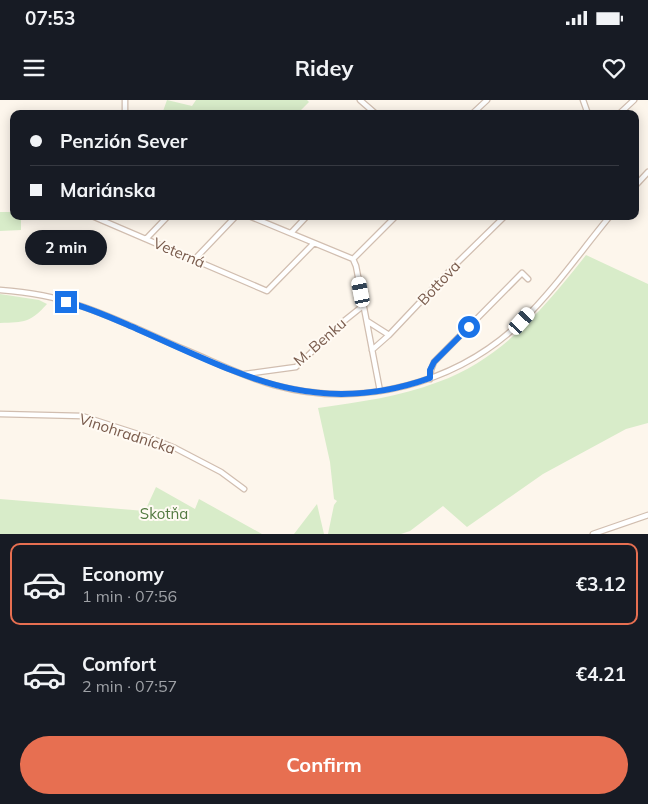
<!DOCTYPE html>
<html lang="en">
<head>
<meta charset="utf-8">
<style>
	body { margin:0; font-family:Mulish,sans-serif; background:#242831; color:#f1f3f6; height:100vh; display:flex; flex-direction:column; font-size:19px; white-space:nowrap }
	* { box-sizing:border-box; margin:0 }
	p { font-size:16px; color:#9ea1a6 }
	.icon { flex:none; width:28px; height:28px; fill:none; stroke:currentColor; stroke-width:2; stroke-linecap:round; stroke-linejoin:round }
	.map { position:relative; height:434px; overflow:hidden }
	.panel { display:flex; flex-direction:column; background:#171b24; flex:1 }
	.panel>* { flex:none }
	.hud { position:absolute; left:10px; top:10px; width:629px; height:110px; border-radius:10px; box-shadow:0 2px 12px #0003; display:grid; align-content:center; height:110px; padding:0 20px; background:#171b24 }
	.end { position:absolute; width:22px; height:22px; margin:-11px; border:6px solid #1a73e8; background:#fff; box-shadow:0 0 0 2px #fff }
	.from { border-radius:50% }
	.bubble { position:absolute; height:35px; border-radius:18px; background:#171b24; box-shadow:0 2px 12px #0003; font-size:16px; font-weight:700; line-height:35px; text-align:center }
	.car { position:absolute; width:15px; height:30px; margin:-15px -8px; border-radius:6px; box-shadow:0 0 4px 1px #0007; background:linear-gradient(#fff 24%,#345 0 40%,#fff 0 76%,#345 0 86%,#fff 0) }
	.hud b { display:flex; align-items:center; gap:18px; height:48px; font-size:19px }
	.hud b+b { border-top:1px solid #363941 }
	.hud i { width:12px; height:12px; background:#f1f3f6 }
	ul { padding:9px 0 0; list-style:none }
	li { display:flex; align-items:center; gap:15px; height:82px; margin:0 10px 8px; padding:0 10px; border:2px solid transparent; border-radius:10px }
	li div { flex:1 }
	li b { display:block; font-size:19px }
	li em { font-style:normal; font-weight:700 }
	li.current { border-color:#e76f51 }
	li>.icon { width:45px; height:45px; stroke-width:1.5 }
	.button { display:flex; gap:10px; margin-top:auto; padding:10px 20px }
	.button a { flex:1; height:58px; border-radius:30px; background:#e76f51; color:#fff; font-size:20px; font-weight:700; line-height:58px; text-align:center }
	.status { display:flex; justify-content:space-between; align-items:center; height:35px; padding:0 25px; background:#171b24; direction:ltr }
	.status svg { height:14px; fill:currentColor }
	header { display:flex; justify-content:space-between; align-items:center; height:65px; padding:0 20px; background:#171b24; font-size:22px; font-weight:700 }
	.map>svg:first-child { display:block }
	.green { fill:#d8ecc9 }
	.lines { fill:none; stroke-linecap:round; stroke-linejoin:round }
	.minor-casing { stroke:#d1beb0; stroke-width:7 }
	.minor { stroke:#fff; stroke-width:4.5 }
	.route { stroke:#1a73e8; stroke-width:6 }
	.labels { text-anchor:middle; stroke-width:4; stroke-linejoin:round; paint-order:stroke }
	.street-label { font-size:15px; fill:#7a5c4d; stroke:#fffaf3 }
	.park-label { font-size:15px; fill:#537a41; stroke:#fffaf3 }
</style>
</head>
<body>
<div class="status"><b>07:53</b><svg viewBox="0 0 49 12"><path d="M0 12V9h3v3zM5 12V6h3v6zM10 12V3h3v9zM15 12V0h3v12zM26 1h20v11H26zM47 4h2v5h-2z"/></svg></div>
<header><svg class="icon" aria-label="menu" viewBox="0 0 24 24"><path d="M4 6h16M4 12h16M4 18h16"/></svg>Ridey<svg class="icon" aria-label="heart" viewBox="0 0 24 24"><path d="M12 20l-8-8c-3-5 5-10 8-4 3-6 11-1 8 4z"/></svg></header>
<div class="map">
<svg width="648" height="434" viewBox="0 0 648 434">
	<rect width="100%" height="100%" fill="#fdf6ec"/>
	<path class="green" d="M 167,0 L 192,6 L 196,0 L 307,0 L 309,2 L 297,14 L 162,14 Z
		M 0,112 L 14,112 L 14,116 L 21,116 L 21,130 L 0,131 Z
		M 586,155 L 648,184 L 648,323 L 626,329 L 543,374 L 467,427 L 443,406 L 410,431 L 401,434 L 328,434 L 334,405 L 337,401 L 334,399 L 330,362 L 318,308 C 359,302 399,297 438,282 C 502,259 545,207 586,155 Z
		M 0,194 L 39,200 L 47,204 C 30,223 25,222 0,223 Z
		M 156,387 L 195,409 L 199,399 L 262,434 L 0,434 L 0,399 L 145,411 Z
		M 317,404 L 324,434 L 294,434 Z"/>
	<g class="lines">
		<defs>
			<path id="minor" d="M 360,0 L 376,14
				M 583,0 L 588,14
				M 125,14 L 125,0
				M 472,14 L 487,0
				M 619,14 L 634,0
				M 635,86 L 648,72
				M 92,116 L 267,191 L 314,143
				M 249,116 L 353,159 L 356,166 L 380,291
				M 291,133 L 307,116
				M 146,139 L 168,116
				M 353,159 L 396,116
				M 194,160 L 236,116
				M 0,190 C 26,192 53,196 78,205 C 115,217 150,235 186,250 C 215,262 244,277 274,285 C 361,309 457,284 522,221 C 555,189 581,151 610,116
				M 367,221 L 389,235
				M 372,250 L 389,235 L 458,162 L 505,116
				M 245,274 L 296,267 L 344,221 L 364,205
				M 430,279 L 431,270 L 434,262 L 522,173 L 528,179
				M 0,314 L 82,316 L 150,338 L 175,348 L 221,372 L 244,389
				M 593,434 L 648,415"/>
		</defs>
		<use href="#minor" class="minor-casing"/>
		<use href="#minor" class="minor"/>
	</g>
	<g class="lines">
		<path class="route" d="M 66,202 C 91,208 114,219 137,229 C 240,274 315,319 430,278 L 430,270 L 434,262 L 469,227"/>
	</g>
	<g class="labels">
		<g class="street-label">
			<text transform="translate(179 153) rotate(23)" y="5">Veterná</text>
			<text transform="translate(439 183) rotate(-47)" y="5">Bottova</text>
			<text transform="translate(320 242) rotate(-41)" y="5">M. Benku</text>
			<text transform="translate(127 334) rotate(18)" y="5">Vinohradnícka</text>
		</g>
		<g class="park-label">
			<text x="164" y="419">Skotňa</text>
		</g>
	</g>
</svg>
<i class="end from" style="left:469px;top:227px"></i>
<i class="end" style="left:66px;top:202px"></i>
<div class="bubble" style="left:25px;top:130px;width:82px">2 min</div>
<i class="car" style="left:361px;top:192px;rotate:349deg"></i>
<i class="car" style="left:522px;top:221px;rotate:42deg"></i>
<div class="hud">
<b><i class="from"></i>Penzión Sever</b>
<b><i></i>Mariánska</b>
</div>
</div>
<section class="panel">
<ul>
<li class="current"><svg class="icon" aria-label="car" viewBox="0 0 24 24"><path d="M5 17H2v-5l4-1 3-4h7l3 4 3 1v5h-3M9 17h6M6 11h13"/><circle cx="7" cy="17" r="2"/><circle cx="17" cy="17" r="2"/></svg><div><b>Economy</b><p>1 min · 07:56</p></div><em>€3.12</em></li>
<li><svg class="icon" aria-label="car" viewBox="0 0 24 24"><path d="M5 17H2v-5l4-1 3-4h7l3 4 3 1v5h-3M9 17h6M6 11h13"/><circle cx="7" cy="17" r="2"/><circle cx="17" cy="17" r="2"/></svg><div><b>Comfort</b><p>2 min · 07:57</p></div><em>€4.21</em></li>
</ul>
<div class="button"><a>Confirm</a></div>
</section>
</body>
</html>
